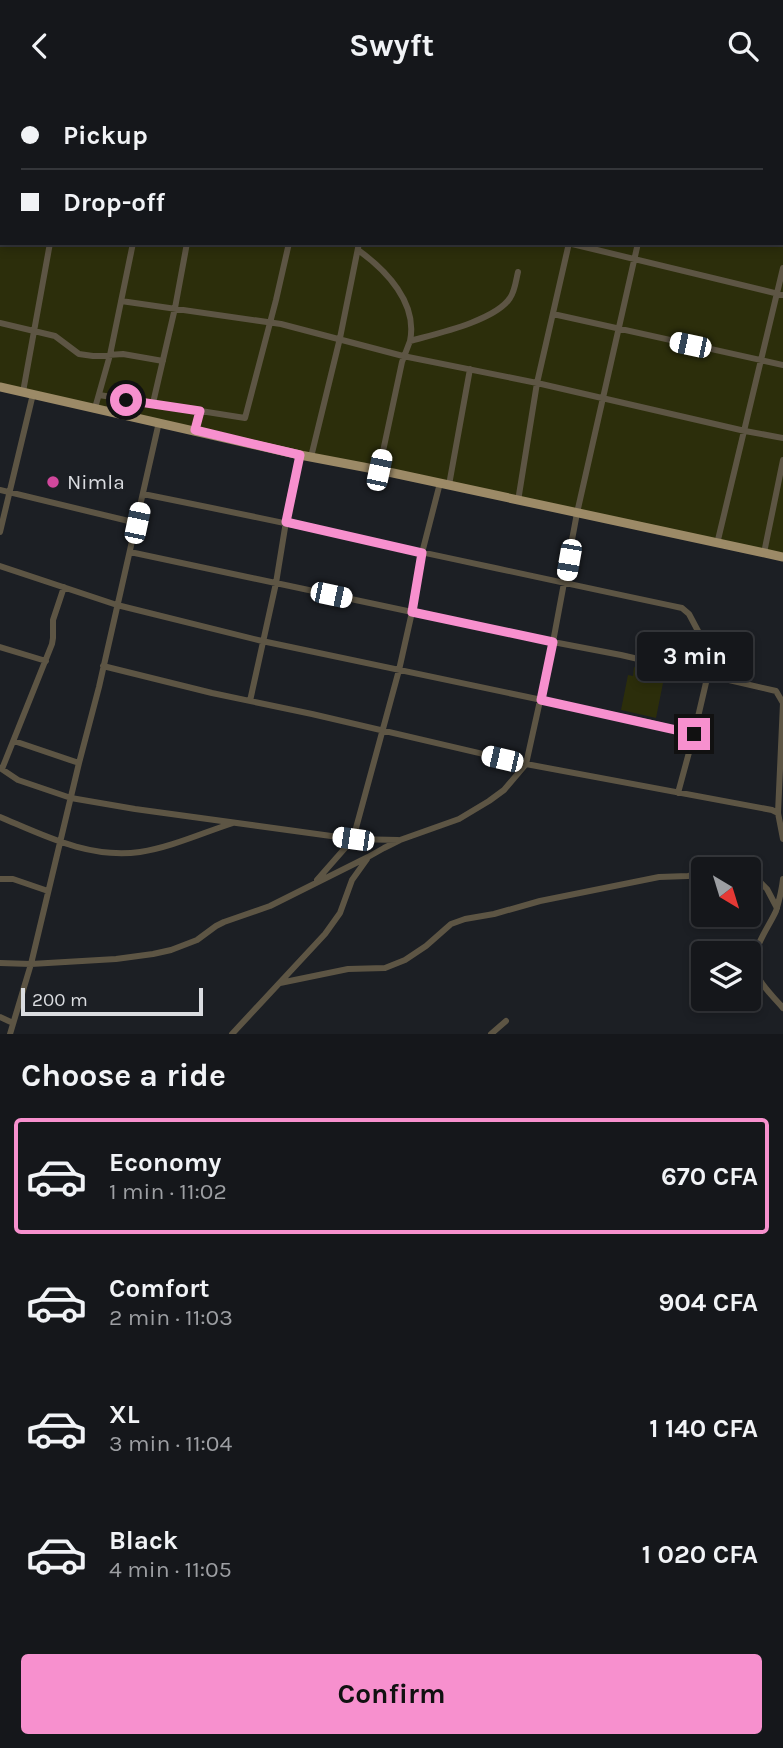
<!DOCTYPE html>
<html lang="en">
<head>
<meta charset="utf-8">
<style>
	body { margin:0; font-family:Karla,sans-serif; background:#222428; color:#f1f3f6; height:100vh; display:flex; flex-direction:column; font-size:26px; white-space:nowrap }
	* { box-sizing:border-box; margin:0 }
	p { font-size:23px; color:#9d9fa3 }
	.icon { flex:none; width:38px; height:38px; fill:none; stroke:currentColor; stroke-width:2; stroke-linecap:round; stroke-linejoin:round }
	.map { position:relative; height:943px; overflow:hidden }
	.drawer { display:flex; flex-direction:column; background:#15171b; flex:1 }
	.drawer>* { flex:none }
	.hud { position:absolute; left:0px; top:0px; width:784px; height:154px; box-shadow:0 4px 10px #0003,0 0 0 2px #34363a; display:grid; align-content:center; height:154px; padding:0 21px; background:#15171b }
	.needle { width:46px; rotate:142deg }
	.tools { position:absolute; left:691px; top:766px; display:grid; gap:14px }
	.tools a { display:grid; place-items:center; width:70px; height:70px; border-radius:7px; background:#15171b; box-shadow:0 4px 10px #0003,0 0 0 2px #34363a; font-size:35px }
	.scale { position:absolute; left:21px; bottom:18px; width:182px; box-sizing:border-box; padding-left:7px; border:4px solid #dadce0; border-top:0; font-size:19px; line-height:24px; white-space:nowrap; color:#dadce0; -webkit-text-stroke:5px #1c1f24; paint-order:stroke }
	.end { position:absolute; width:32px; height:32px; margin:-16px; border:9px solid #f790ce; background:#111; box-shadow:0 0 0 4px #111 }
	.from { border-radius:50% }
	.bubble { position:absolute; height:49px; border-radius:7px; background:#15171b; box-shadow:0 4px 10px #0003,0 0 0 2px #34363a; font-size:23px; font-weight:700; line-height:49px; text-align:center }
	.car { position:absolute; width:21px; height:42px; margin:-21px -10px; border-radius:9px; box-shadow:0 0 5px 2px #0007; background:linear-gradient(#fff 24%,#345 0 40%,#fff 0 76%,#345 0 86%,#fff 0) }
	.hud b { display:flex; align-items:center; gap:24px; height:66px; font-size:26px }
	.hud b+b { border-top:2px solid #34363a }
	.hud i { width:18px; height:18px; background:#f1f3f6 }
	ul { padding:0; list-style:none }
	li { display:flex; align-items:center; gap:21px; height:116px; margin:0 14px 10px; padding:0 7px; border:4px solid transparent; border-radius:7px }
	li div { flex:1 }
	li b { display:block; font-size:26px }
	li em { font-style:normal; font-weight:700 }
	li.on { border-color:#f790ce }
	li>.icon { width:63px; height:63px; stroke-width:1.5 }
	h2 { padding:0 21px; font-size:32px; line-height:84px }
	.primary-button { display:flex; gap:14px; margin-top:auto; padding:14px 21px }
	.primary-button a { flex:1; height:80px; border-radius:7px; background:#f790ce; color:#111; font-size:28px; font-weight:700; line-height:80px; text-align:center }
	header { display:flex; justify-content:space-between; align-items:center; height:91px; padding:0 21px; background:#15171b; font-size:32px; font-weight:700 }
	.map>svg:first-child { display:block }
	.green { fill:#2c2e0b; fill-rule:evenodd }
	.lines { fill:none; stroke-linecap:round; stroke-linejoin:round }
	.street { stroke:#5d5544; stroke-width:6 }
	.primary { stroke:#9c8a67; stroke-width:9 }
	.route { stroke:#f790ce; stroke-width:9 }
	.hotel-dot { fill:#d1479c; stroke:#1c1f24; stroke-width:2.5 }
	.labels { text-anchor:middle; stroke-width:6; stroke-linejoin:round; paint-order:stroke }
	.poi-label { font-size:21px; fill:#dadce0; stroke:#1c1f24; text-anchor:start }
</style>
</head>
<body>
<header><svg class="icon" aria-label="back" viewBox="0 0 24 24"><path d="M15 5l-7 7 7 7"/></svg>Swyft<svg class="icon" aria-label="search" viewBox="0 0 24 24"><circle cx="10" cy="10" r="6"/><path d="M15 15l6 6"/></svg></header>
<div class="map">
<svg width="783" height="943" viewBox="0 0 783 943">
	<rect width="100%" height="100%" fill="#1c1f24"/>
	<path class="green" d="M 0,0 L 783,0 L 783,466 L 0,296 ZM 2,2 L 782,2 L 782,152 L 2,152 Z
		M 634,576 L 665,582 L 656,627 L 621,619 L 628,584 L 633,585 Z"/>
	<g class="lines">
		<path class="street" d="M 404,0 L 412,2
			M 742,0 L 752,2
			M 82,2 L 82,0
			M 162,2 L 163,0
			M 390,2 L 391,0
			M 672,2 L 672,0
			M 782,6 L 783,6
			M 0,29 L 2,29
			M 0,127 L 2,128
			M 568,152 L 783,204
			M 358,159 C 386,179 418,212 410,250
			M 121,210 L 281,233 L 403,265 L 537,292 L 745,340 L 783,347
			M 553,223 L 783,274
			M 0,232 L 55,245 L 79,263 L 93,265 L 123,263 L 163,270
			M 23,301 L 50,152
			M 99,304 L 245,327 L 276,209 L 289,152
			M 153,312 L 175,217 L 187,152
			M 95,317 L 110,264 L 133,152
			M 195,339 L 200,320
			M 311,366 L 340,247 L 359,152
			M 379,379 L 402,271 L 410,250 C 435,243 495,230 510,207 C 515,200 516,189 518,181
			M 449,394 L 470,278
			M 0,399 L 137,432
			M 143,403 C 323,439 502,479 682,517 L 689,523 L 698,540 L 708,583 L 694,643
			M 518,410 L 537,292 L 569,152
			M 0,441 L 33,303
			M 717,453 L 783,177
			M 130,461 L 553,551 L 621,564 L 776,600 L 783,612 L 778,722 L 783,748
			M 764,462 L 783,369
			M 0,475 L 117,514 L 262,550 L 651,632 L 694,643 L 678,702
			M 0,556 L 46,570
			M 103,575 L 212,602 L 312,623 L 526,673 L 772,719 L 778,722
			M 250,610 L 276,492 L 290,406 L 300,364
			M 14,650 L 79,672
			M 0,677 L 18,689 L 71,707 L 135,718 L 353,748 L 398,749
			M 2,678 L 52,553 L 53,547 L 53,529 L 64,496
			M 0,726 C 45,745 89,768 140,761 C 172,756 202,742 233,732
			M 718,779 L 728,776 L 747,779
			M 749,780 L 767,798 L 777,817
			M 0,788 L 13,788 L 48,800
			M 783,788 C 782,798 779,810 776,820 C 768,838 749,860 756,882 C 761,895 774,906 783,917
			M 317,789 L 353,748 L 399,579 L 412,521 L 422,462 L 440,392
			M 0,872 L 31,873 L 116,868 L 153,863 L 171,859 L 197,849 L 216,835 L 224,831 L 270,815 L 368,766 L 384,757 L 400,749 L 459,728 L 489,710 L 504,699 L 526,673 L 553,551 L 577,422 L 638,152
			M 280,892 L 348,878 L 385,877 L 405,869 L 426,855 L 451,833 L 465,828 L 494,823 L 540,810 L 659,786 L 688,785 L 704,782
			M 0,926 L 13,932
			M 10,943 L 31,873 L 79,672 L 99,596 L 159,331
			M 232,943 L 325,843 L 340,822 L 352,789 L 367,768
			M 491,943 L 506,930"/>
		<path class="primary" d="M 0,296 L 300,364 L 379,379 L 783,466"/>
	</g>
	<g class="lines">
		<path class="route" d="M 126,309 L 200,320 L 195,339 L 300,364 L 286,431 L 422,462 L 412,521 L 553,551 L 541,609 L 694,643"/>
	</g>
	<circle class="hotel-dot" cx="53" cy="391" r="7"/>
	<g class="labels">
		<g class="poi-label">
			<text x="67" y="398">Nimla</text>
		</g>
	</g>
</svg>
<div class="tools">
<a><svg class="needle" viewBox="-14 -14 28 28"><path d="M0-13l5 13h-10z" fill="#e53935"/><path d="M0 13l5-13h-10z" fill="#9d9fa3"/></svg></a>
<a><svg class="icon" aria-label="layers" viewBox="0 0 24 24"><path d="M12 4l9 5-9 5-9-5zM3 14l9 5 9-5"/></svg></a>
</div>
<div class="scale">200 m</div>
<i class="end from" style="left:126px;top:309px"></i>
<i class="end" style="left:694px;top:643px"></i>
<div class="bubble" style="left:637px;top:541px;width:116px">3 min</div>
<i class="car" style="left:690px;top:254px;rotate:282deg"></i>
<i class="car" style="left:379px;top:379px;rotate:12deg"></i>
<i class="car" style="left:137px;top:432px;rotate:12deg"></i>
<i class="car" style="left:569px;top:469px;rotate:190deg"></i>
<i class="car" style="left:331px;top:504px;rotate:102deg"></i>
<i class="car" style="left:502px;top:668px;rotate:283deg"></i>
<i class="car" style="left:353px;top:748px;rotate:278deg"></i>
<div class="hud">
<b><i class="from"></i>Pickup</b>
<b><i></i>Drop-off</b>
</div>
</div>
<section class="drawer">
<h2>Choose a ride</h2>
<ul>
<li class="on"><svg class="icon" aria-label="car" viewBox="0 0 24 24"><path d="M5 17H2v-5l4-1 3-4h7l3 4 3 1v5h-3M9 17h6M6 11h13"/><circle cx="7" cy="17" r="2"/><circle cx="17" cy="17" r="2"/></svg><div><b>Economy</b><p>1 min · 11:02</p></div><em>670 CFA</em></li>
<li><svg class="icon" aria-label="car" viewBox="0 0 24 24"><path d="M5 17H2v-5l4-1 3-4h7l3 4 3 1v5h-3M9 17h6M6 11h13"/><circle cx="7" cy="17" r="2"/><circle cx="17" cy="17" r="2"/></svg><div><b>Comfort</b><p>2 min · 11:03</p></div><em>904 CFA</em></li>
<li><svg class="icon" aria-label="car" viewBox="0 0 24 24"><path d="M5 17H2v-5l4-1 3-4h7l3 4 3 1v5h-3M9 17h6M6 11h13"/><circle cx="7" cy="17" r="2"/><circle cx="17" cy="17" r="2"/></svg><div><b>XL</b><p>3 min · 11:04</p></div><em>1 140 CFA</em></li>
<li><svg class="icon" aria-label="car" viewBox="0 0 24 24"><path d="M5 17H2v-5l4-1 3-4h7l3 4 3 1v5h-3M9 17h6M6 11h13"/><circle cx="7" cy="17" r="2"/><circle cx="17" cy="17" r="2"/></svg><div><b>Black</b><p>4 min · 11:05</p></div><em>1 020 CFA</em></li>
</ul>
<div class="primary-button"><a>Confirm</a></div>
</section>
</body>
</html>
